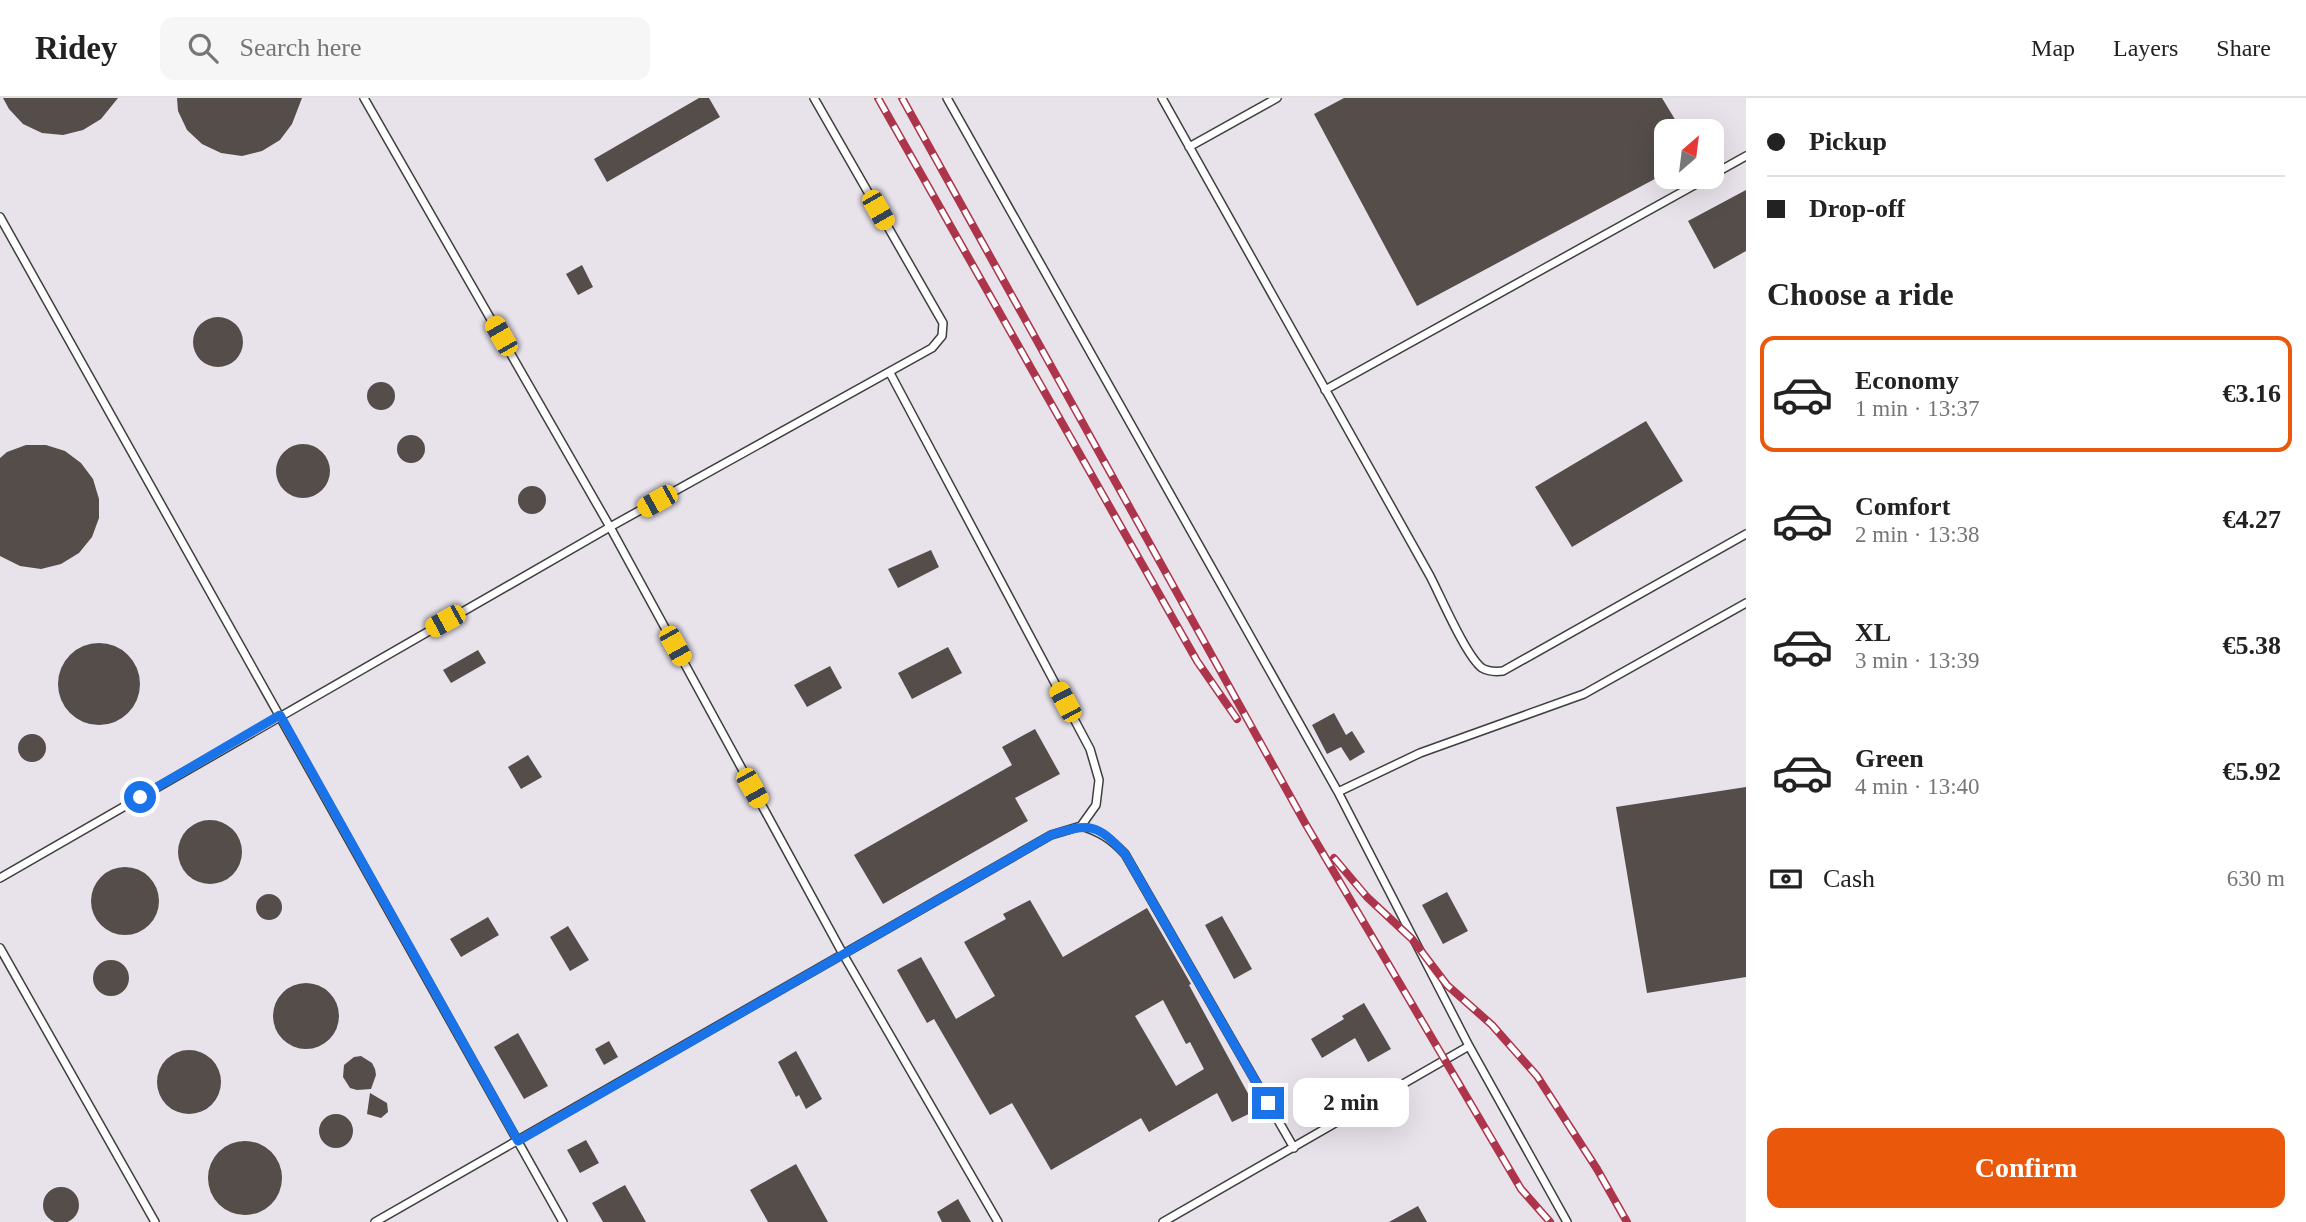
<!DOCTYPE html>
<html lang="en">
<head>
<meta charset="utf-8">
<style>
	body { margin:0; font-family:Georgia,serif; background:#f6f6f6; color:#222; height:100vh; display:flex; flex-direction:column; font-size:26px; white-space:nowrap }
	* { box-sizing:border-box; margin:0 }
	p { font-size:23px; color:#767676 }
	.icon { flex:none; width:38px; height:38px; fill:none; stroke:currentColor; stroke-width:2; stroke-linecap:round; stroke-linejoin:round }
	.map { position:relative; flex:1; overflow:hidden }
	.details { display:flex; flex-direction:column; background:#fff; width:560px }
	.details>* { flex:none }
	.guide { display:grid; align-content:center; height:154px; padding:0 21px; background:#fff }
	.needle { width:46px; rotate:28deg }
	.buttons { position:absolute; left:1654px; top:21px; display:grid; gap:14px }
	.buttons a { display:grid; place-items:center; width:70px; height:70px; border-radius:14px; background:#fff; box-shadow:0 7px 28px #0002; font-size:35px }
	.end { position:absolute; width:32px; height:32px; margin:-16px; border:9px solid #1a73e8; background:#fff; box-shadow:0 0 0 4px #fff }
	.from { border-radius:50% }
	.bubble { position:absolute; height:49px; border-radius:14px; background:#fff; box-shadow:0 7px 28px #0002; font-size:23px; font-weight:700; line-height:49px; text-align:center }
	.car { position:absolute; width:21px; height:42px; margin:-21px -10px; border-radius:9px; box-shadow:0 0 5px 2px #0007; background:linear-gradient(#f5c518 24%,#345 0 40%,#f5c518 0 76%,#345 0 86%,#f5c518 0) }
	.guide b { display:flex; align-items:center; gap:24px; height:66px; font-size:26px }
	.guide b+b { border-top:2px solid #e0e0e0 }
	.guide i { width:18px; height:18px; background:#222 }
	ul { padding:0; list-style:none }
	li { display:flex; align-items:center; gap:21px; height:116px; margin:0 14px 10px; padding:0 7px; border:4px solid transparent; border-radius:14px }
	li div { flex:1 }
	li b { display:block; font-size:26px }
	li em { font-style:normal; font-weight:700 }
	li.on { border-color:#ea580c }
	li>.icon { width:63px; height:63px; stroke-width:1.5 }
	h2 { padding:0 21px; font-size:32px; line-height:84px }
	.pay { display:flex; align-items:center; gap:18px; height:77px; padding:0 21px; font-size:26px }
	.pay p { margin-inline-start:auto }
	.cta { display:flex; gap:14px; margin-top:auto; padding:14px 21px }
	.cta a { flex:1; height:80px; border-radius:14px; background:#ea580c; color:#fff; font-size:28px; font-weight:700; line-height:80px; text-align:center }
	header { display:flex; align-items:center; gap:42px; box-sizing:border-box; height:98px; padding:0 35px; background:#fff; border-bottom:2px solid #e0e0e0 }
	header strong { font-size:33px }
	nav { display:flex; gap:38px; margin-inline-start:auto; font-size:24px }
	.search { width:490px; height:63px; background:#f6f6f6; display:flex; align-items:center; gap:18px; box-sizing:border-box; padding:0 24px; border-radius:14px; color:#767676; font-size:26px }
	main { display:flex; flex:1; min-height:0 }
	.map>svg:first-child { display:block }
	.industrial { fill:#e8e2ea; fill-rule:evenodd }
	.building { fill:#544d4a; fill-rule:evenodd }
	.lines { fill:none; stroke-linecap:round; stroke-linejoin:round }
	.service-casing { stroke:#3f3f3f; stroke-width:10 }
	.service { stroke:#fff; stroke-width:7 }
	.rail-casing { stroke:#ac354b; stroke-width:8 }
	.rail { stroke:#fff; stroke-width:5; stroke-dasharray:16; stroke-linecap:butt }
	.route { stroke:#1a73e8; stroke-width:9 }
</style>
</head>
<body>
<header>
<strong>Ridey</strong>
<div class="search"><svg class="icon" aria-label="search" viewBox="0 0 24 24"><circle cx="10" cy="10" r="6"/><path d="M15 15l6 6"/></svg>Search here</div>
<nav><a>Map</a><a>Layers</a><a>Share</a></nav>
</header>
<main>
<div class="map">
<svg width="1746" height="1124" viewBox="0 0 1746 1124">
	<rect width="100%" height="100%" fill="#fdf8ee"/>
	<path class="industrial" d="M 0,0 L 1746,0 L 1746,1124 L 0,1124 ZM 1666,33 L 1712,33 L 1712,79 L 1666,79 Z"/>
	<path class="building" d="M 3,0 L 118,0 L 101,21 L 83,32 L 63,37 L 42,35 L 23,26 L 9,11 Z
		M 177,0 L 302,0 L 292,26 L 280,42 L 262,53 L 242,58 L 221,55 L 202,46 L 187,32 L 178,13 Z
		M 699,0 L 709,0 L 720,19 L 607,84 L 594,61 Z
		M 1344,0 L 1662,0 L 1682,33 L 1666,33 L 1666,75 L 1417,208 L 1314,16 Z
		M 1746,92 L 1746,153 L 1714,171 L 1688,123 Z
		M 582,167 L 593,189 L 578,197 L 566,176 Z
		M193 244a25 25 0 1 1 50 0a25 25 0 1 1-50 0Z
		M367 298a14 14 0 1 1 28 0a14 14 0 1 1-28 0Z
		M 1646,323 L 1683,383 L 1572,449 L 1535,389 Z
		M397 351a14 14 0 1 1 28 0a14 14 0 1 1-28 0Z
		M276 373a27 27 0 1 1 54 0a27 27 0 1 1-54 0Z
		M 26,347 L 46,347 L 65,353 L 81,365 L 93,381 L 99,401 L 99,420 L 92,439 L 79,455 L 61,466 L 41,471 L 20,468 L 0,458 L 0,360 L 7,354 Z
		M518 402a14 14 0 1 1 28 0a14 14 0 1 1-28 0Z
		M 931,452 L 939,469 L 898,490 L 888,471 Z
		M58 586a41 41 0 1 1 82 0a41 41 0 1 1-82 0Z
		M 948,549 L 962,575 L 912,601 L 898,575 Z
		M 478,552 L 486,565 L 451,585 L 443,572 Z
		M 830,568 L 842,590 L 807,609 L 794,587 Z
		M 1334,615 L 1346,637 L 1352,633 L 1365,654 L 1350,663 L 1341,649 L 1327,656 L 1312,627 Z
		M 1035,631 L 1060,676 L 1015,700 L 1028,723 L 883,806 L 854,757 L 1012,667 L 1002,649 Z
		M18 650a14 14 0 1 1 28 0a14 14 0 1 1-28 0Z
		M 528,657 L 542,679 L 521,691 L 508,669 Z
		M 1746,689 L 1746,879 L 1647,895 L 1616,709 Z
		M178 754a32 32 0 1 1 64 0a32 32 0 1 1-64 0Z
		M91 803a34 34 0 1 1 68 0a34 34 0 1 1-68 0Z
		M 1447,794 L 1468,833 L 1443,846 L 1422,807 Z
		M256 809a13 13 0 1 1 26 0a13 13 0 1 1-26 0Z
		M 1030,802 L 1063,859 L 1147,810 L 1191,886 L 1189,887 L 1257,1012 L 1232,1024 L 1217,995 L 1149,1034 L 1141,1020 L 1051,1072 L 1012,1005 L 990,1017 L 934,921 L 927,925 L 897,872 L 921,859 L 956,921 L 995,898 L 964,844 L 1006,821 L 1003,816 ZM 1163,902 L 1186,946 L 1190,944 L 1204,971 L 1176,988 L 1135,918 Z
		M 1222,818 L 1252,871 L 1234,881 L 1205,827 Z
		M 488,819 L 499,837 L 461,859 L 450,841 Z
		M 568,828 L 589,862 L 570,873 L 550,839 Z
		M93 880a18 18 0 1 1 36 0a18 18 0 1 1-36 0Z
		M273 918a33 33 0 1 1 66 0a33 33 0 1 1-66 0Z
		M 1364,905 L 1391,951 L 1368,964 L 1355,940 L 1322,960 L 1311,941 L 1344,921 L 1342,918 Z
		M 518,935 L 548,988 L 524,1001 L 494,949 Z
		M 609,943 L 618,959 L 604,967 L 595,951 Z
		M157 984a32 32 0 1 1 64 0a32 32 0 1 1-64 0Z
		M 796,953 L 822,1001 L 806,1011 L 799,997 L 796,999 L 778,964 Z
		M 361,958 L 372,965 L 375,971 L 376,977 L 371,991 L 357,992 L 350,990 L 343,979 L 344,967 L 354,959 Z
		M 370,995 L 387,1005 L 388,1014 L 381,1020 L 367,1016 Z
		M 1324,1000 L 1332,1015 L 1313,1026 L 1305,1011 Z
		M319 1033a17 17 0 1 1 34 0a17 17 0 1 1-34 0Z
		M 586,1042 L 599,1065 L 580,1075 L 567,1052 Z
		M208 1080a37 37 0 1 1 74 0a37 37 0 1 1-74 0Z
		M 796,1066 L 828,1124 L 768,1124 L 750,1092 Z
		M 625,1087 L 646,1124 L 603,1124 L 592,1105 Z
		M43 1107a18 18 0 1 1 36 0a18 18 0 1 1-36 0Z
		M 958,1101 L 971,1124 L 942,1124 L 937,1114 Z
		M 1418,1108 L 1427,1124 L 1389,1124 Z"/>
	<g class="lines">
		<defs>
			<path id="service" d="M 364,0 L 610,429 L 843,856 L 998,1124
				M 947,0 L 1338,694 L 1469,948 L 1567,1124
				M 1162,0 L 1430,478 C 1441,499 1466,558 1482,570 C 1489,574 1495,574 1503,573 L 1746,436
				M 1189,49 L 1277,0
				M 1712,77 L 1746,58
				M 0,119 L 563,1124
				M 1325,292 L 1709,79
				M 1338,694 L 1420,655 L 1584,596 L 1746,505
				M 1081,728 C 1100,734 1111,741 1125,756 L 1294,1050
				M 0,780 L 610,429 L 932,250 L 942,238 L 943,225 L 814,0
				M 0,850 L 155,1124
				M 375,1124 L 1051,737 L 1081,728 L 1096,707 L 1099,682 L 1090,651 L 890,275
				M 1163,1124 L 1469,948"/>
		</defs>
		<use href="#service" class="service-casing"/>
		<use href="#service" class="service"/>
		<defs>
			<path id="rail" d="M 878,0 L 1197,563 L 1237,621
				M 902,0 L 1305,725 L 1521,1091 L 1550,1124
				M 1334,760 L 1367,799 L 1412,841 L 1447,887 L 1492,927 L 1537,978 L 1597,1071 L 1627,1124"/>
		</defs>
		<use href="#rail" class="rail-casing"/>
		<use href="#rail" class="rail"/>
	</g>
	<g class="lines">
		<path class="route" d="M 140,699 L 280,617 L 518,1043 L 1051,737 C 1089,725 1097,725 1125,756 L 1268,1005"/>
	</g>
</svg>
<div class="buttons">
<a><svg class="needle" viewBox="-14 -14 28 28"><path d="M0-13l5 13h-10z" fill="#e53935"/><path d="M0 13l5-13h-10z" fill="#767676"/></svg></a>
</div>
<i class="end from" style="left:140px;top:699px"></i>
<i class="end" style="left:1268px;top:1005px"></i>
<div class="bubble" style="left:1293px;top:980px;width:116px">2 min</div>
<i class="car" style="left:878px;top:112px;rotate:150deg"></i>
<i class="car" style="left:501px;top:238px;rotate:330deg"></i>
<i class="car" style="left:657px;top:403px;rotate:241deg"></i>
<i class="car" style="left:445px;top:523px;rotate:241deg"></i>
<i class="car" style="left:675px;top:548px;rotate:151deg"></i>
<i class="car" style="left:1065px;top:604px;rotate:332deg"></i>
<i class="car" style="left:752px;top:690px;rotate:151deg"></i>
</div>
<section class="details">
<div class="guide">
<b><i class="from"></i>Pickup</b>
<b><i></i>Drop-off</b>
</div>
<h2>Choose a ride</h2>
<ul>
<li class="on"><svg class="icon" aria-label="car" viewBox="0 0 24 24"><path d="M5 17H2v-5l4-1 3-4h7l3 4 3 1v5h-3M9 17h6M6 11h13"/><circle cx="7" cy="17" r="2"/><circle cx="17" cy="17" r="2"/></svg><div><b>Economy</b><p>1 min · 13:37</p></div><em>€3.16</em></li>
<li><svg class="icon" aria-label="car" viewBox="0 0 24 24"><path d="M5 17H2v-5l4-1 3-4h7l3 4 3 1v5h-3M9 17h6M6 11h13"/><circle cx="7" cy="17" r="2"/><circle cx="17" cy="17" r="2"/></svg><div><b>Comfort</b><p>2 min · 13:38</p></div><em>€4.27</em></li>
<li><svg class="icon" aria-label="car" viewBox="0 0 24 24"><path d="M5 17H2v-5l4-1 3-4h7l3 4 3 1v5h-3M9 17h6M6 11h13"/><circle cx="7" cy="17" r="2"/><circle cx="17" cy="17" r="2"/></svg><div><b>XL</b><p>3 min · 13:39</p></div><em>€5.38</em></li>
<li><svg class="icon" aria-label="car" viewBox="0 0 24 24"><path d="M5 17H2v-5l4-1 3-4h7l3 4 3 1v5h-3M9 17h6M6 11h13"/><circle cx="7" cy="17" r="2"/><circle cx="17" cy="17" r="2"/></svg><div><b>Green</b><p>4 min · 13:40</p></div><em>€5.92</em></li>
</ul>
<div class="pay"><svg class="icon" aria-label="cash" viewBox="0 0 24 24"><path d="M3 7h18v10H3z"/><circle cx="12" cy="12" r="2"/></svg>Cash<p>630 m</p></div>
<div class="cta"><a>Confirm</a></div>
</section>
</main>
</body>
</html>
